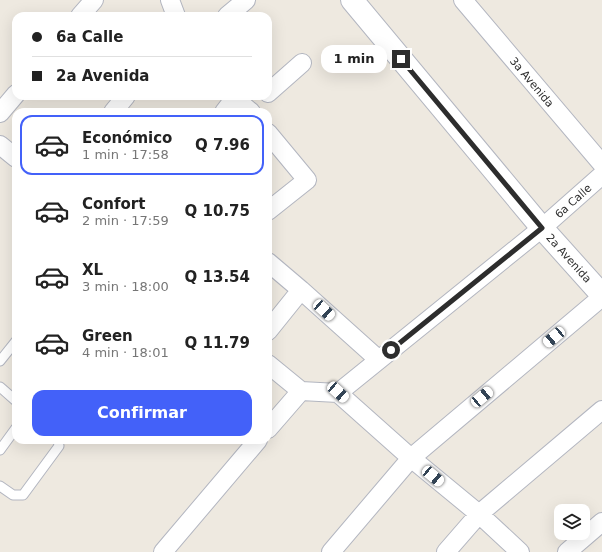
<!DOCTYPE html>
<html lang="es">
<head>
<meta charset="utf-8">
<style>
	body { margin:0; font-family:"DejaVu Sans",sans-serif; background:#f2f2f2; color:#222; height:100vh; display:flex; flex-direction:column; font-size:15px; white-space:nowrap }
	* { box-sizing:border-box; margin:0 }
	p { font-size:13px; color:#767676 }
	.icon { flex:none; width:22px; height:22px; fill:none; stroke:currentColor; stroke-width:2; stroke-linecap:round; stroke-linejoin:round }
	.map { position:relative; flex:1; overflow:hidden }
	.sheet { position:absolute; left:12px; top:108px; width:260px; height:336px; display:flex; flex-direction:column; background:#fff; border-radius:12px; box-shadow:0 4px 16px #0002 }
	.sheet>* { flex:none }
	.banner { position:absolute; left:12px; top:12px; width:260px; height:88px; border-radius:12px; box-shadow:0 4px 16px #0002; display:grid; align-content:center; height:88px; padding:0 20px; background:#fff }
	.fabs { position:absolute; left:554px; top:504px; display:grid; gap:8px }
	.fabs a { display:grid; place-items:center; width:36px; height:36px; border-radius:8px; background:#fff; box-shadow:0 4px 16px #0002; font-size:20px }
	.end { position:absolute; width:18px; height:18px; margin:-9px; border:5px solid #2d2d2d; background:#fff; box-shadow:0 0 0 2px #fff }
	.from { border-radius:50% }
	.bubble { position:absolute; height:28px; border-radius:12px; background:#fff; box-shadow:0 4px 16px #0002; font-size:13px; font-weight:700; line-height:28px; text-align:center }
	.car { position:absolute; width:12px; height:24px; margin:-12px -6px; border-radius:5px; box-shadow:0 0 3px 1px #0007; background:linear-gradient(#fff 24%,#345 0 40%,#fff 0 76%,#345 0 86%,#fff 0) }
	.banner b { display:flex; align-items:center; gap:14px; height:38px; font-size:15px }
	.banner b+b { border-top:1px solid #e0e0e0 }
	.banner i { width:10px; height:10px; background:#222 }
	ul { padding:7px 0 0; list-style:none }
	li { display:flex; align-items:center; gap:12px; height:60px; margin:0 8px 6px; padding:0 12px; border:2px solid transparent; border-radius:12px }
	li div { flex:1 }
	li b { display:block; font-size:15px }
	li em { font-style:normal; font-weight:700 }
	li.active { border-color:#4361f9 }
	li>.icon { width:36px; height:36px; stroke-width:1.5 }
	.action { display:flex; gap:8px; margin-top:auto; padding:8px 20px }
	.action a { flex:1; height:46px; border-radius:12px; background:#4361f9; color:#fff; font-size:16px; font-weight:700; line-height:46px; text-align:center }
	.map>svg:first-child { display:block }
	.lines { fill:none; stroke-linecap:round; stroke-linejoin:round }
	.lane-casing { stroke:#b3b6c0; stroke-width:11 }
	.street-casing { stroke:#b3b6c0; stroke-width:20 }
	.secondary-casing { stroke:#b3b6c0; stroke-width:24 }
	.lane { stroke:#fff; stroke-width:9 }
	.street { stroke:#fff; stroke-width:18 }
	.secondary { stroke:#fff; stroke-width:22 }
	.route { stroke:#2d2d2d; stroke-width:5 }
	.labels { text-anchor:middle; stroke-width:3.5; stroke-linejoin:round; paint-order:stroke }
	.street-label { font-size:11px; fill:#2d2d2d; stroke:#fff }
</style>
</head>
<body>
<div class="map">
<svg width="602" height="552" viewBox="0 0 602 552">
	<rect width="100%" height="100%" fill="#eee9e0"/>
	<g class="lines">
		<defs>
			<path id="lane" d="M 0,361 L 16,341
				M 0,387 L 16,401
				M 0,450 L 16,428
				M 0,486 L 13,495 L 23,495 L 59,446 L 58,440"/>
			<path id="street" d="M 170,0 L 176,16
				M 463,0 L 602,164
				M 80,16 L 94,0
				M 227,16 L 246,0
				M 268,93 L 302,63
				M 232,96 L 251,112
				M 113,112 L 126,96
				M 224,112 L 234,99
				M 0,113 L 16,94
				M 268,133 L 307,180 L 268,211
				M 0,145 L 16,158
				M 268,262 L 301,290 L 379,360
				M 268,331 L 301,290
				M 268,364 L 301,391 L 338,393 L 411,458 L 479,514 L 520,552
				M 338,393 L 542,228 L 602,175
				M 268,429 L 301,391
				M 163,552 L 258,440
				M 331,552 L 411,458 L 602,297
				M 446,552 L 479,514 L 602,410
				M 567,552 L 602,522"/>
			<path id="secondary" d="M 352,0 L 542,228 L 602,295"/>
		</defs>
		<use href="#lane" class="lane-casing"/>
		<use href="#street" class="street-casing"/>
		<use href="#secondary" class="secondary-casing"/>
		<use href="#lane" class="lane"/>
		<use href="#street" class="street"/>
		<use href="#secondary" class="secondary"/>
	</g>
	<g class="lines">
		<path class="route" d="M 391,350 L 542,228 L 401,59"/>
	</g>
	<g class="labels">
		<g class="street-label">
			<text transform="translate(532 82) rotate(50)" y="4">3a Avenida</text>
			<text transform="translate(573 201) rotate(-42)" y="4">6a Calle</text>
			<text transform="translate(569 258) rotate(48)" y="4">2a Avenida</text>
		</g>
	</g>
</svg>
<div class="fabs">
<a><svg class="icon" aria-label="layers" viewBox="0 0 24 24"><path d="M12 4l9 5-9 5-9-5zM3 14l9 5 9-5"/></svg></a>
</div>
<i class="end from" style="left:391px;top:350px"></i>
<i class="end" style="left:401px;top:59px"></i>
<div class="bubble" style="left:321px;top:45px;width:66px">1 min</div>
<i class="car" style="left:324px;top:310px;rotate:132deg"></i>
<i class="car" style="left:554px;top:337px;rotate:230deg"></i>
<i class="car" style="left:338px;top:392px;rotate:132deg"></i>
<i class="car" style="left:482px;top:397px;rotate:50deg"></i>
<i class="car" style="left:433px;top:476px;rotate:130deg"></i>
<div class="banner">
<b><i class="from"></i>6a Calle</b>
<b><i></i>2a Avenida</b>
</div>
<section class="sheet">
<ul>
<li class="active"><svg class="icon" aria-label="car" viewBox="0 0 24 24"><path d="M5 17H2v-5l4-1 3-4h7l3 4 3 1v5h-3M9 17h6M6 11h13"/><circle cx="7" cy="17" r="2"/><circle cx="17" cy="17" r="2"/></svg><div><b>Económico</b><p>1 min · 17:58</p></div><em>Q 7.96</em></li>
<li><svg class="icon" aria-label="car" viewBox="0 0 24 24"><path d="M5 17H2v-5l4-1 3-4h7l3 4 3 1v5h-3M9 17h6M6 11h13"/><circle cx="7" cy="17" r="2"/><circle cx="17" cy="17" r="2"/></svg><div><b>Confort</b><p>2 min · 17:59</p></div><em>Q 10.75</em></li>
<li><svg class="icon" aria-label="car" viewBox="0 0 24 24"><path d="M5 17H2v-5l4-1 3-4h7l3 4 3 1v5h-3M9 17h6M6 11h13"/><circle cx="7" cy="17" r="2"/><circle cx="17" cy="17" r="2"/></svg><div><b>XL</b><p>3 min · 18:00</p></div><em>Q 13.54</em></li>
<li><svg class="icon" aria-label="car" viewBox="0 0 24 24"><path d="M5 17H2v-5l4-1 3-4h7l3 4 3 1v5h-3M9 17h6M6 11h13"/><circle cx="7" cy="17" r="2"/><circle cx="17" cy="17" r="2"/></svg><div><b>Green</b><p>4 min · 18:01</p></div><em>Q 11.79</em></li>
</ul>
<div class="action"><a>Confirmar</a></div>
</section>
</div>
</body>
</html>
